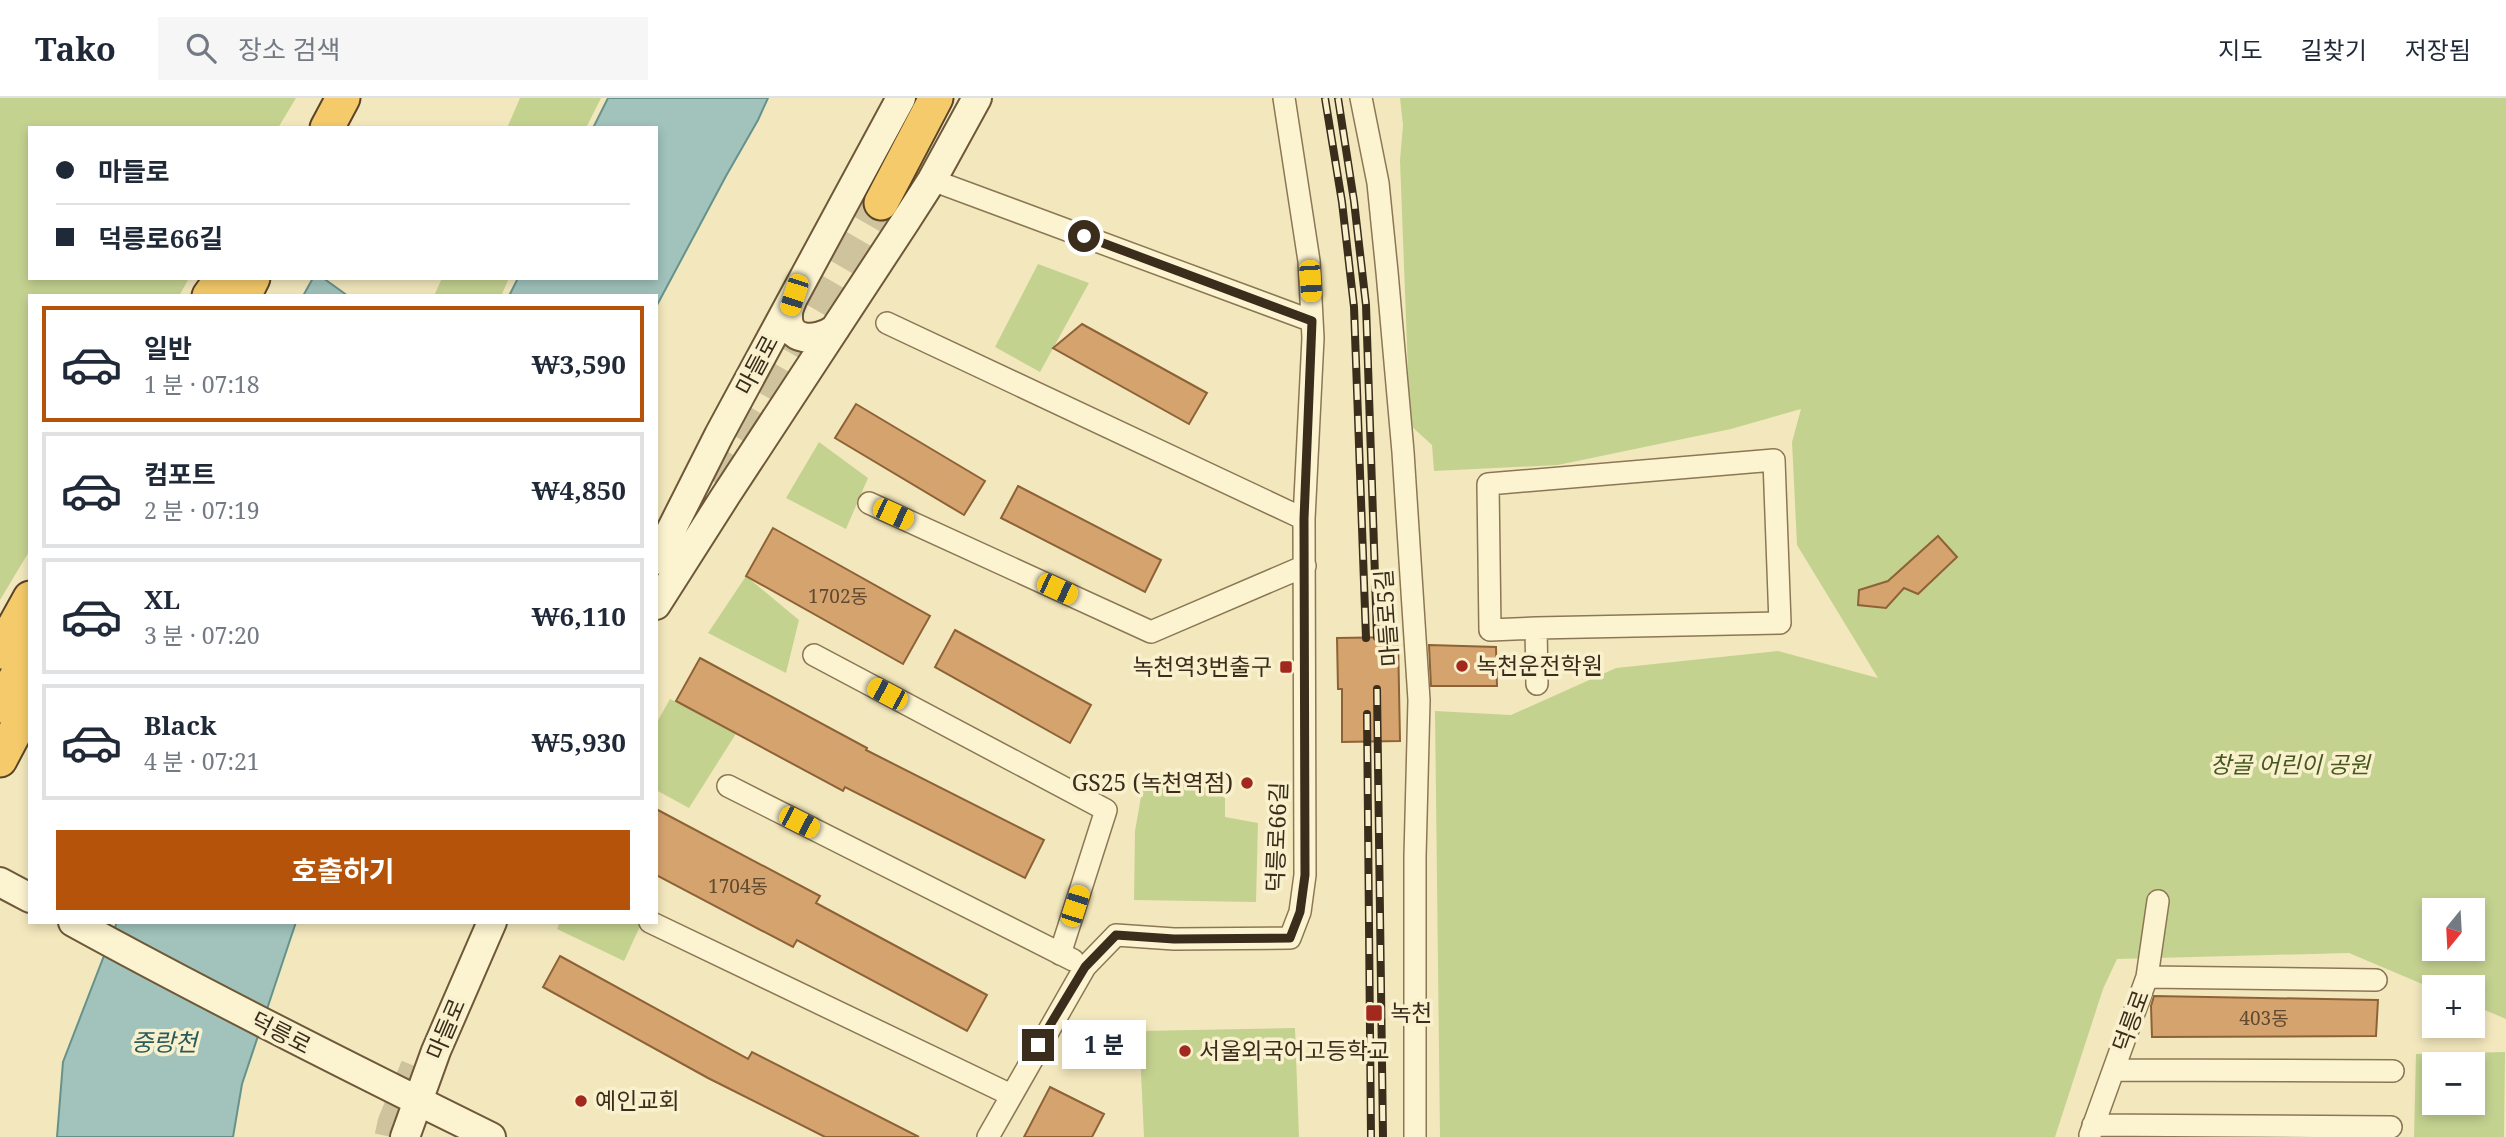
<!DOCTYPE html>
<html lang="ko">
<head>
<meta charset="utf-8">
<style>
	body { margin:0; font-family:"Noto Serif","Noto Sans KR",serif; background:#f6f6f7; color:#1f2937; height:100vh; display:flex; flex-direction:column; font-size:26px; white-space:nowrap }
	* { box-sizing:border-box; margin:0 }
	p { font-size:23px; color:#747a83 }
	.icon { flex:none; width:38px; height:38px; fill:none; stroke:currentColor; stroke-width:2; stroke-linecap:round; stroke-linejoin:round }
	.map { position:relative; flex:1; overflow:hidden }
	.drawer { position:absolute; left:28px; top:196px; width:630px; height:630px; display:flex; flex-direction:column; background:#fff; border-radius:0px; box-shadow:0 4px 10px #0003 }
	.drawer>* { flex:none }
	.banner { position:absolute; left:28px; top:28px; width:630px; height:154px; border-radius:0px; box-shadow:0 4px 10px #0003; display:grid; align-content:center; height:154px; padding:0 28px; background:#fff }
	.needle { width:46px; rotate:198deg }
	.buttons { position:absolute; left:2422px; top:800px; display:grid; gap:14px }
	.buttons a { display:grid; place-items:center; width:63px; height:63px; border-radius:0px; background:#fff; box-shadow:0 4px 10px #0003; font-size:35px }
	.end { position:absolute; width:32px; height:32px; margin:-16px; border:9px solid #3a2d1b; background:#fff; box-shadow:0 0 0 4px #fff }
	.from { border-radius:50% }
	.bubble { position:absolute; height:49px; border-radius:0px; background:#fff; box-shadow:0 4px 10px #0003; font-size:23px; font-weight:700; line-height:49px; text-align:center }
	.car { position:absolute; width:21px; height:42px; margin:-21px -10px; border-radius:9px; box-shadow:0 0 5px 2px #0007; background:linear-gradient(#f5c518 24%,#345 0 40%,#f5c518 0 76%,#345 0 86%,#f5c518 0) }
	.banner b { display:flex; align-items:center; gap:24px; height:66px; font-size:26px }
	.banner b+b { border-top:2px solid #e0e1e3 }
	.banner i { width:18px; height:18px; background:#1f2937 }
	ul { padding:12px 0 0; list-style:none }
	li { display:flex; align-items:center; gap:21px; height:116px; margin:0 14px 10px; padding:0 14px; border:4px solid #e0e1e3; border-radius:0px }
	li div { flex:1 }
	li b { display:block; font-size:26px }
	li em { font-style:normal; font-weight:700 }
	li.on { border-color:#b45309 }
	li>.icon { width:63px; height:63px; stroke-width:1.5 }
	.cta { display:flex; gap:14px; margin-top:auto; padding:14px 28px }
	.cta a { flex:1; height:80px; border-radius:0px; background:#b45309; color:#fff; font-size:28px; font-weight:700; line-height:80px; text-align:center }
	header { display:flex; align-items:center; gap:42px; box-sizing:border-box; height:98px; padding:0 35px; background:#fff; border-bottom:2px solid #e0e1e3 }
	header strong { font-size:33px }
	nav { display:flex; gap:38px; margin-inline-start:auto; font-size:24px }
	.search { width:490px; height:63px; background:#f6f6f7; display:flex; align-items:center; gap:18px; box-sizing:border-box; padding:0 24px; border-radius:0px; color:#747a83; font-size:26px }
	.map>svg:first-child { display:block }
	.green { fill:#c4d290; fill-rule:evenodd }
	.water { fill:#a1c3bc; stroke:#67928b; stroke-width:2 }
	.building { fill:#d5a36e; stroke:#8e6237; stroke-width:2 }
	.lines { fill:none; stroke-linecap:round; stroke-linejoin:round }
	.trunk-tunnel { stroke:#cec39d; stroke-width:33; stroke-dasharray:33 17; stroke-linecap:butt }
	.minor-casing { stroke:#8c7754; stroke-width:24 }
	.secondary-casing { stroke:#6e5837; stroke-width:32 }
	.trunk-casing { stroke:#594429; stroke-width:37 }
	.minor { stroke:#fcf4d1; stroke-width:21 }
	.secondary { stroke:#fcf4d1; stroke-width:28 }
	.trunk { stroke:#f4ca6a; stroke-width:33 }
	.rail-casing { stroke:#3a2d1b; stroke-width:8 }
	.rail { stroke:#f9f1cd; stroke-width:5; stroke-dasharray:16; stroke-linecap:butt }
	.route { stroke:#3a2d1b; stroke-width:9 }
	.poi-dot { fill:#a2291d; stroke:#f9f1cd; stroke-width:2.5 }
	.labels { text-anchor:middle; stroke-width:7; stroke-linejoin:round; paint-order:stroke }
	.number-label { font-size:19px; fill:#614a30 }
	.street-label { font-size:23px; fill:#3a2d1b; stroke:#f9f1cd }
	.poi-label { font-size:23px; fill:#3a2d1b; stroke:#f9f1cd; text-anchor:start }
	.park-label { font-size:23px; font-style:italic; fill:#45591f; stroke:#f9f1cd }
	.water-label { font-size:24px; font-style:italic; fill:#285a5c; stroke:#f9f1cd }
</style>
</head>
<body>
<header>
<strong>Tako</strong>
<div class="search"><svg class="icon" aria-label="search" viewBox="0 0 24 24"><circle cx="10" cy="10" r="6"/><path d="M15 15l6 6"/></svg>장소 검색</div>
<nav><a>지도</a><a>길찾기</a><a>저장됨</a></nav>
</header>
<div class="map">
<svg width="2506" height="1039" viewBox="0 0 2506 1039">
	<rect width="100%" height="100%" fill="#f3e8bd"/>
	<path class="green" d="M 0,0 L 296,0 L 278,30 L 30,30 L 30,180 L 189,180 L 179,198 L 30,198 L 30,452 L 0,502 Z
		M 520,0 L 601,0 L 586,30 L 507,30 Z
		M 1400,0 L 2506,0 L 2506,921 L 2473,907 L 2473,889 L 2434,889 L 2434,891 L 2349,855 L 2117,861 L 2103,891 L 2055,1039 L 1440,1039 L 1435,613 L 1511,617 L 1616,570 L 1778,553 L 1878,580 L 1797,447 L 1792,344 L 1801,311 L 1731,331 L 1558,367 L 1434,373 L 1432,347 L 1410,327 L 1400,62 L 1403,27 ZM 2434,812 L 2473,812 L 2473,850 L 2434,850 Z
		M 1038,166 L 1089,185 L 1040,274 L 995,249 Z
		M 442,180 L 509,180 L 501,198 L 434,198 Z
		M 819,344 L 868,380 L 846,431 L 786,400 Z
		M 746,478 L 799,522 L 786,575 L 708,535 Z
		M 670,601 L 737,634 L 689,710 L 656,692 L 656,626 Z
		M 1145,676 L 1225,679 L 1225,719 L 1258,725 L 1256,804 L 1134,802 L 1135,733 Z
		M 560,824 L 642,824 L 624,863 L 557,831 Z
		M 1295,930 L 1299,1039 L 1144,1039 L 1139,933 Z
		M 2505,954 L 2504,1039 L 2414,1039 L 2416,956 ZM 2434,966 L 2473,966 L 2473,1004 L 2434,1004 Z"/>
	<path class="water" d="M 608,0 L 768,0 L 758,22 L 726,78 L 656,209 L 656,198 L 509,198 L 518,180 L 656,180 L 656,30 L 593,30 Z
		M 313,180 L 323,180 L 348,198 L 303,198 Z
		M 117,824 L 296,824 L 242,986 L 233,1039 L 57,1039 L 63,964 Z"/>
	<path class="building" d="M 1082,226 L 1207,295 L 1189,326 L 1053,250 Z
		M 856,306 L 985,383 L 964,417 L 835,340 Z
		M 1018,388 L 1161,462 L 1145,494 L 1001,420 Z
		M 773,430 L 930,518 L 903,566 L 746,478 Z
		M 1938,438 L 1957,459 L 1918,496 L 1904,490 L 1886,510 L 1858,507 L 1859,492 L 1888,483 Z
		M 955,532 L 1091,607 L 1070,645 L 935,569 Z
		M 1398,539 L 1400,643 L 1342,644 L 1342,591 L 1338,591 L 1337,540 Z
		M 1429,547 L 1496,549 L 1497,588 L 1431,588 Z
		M 700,560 L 867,650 L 866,652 L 1044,742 L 1025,780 L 845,689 L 843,693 L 676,603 Z
		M 656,711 L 820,798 L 816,805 L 987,897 L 967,933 L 797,842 L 793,849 L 656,777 Z
		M 560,858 L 748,961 L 752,954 L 919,1039 L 825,1039 L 708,980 L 543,889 Z
		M 2154,898 L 2378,902 L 2376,938 L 2152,939 L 2151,908 Z
		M 1050,989 L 1104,1016 L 1092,1039 L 1024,1039 Z"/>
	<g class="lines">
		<path class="trunk-tunnel" d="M 663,470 L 752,327 L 881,105
			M 391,1039 L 394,1025 L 417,969"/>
		<defs>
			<path id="minor" d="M 1361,0 L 1378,85 L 1387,174 L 1403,354 L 1419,602 L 1415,759 L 1415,1039
				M 932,82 L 1312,223
				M 887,225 L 1304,421
				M 869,405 L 1151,534 L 1305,468
				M 1536,530 L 1780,525 L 1774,362 L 1488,386 L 1490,532 L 1536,530 L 1537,586
				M 814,557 L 1106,712 L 1060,856
				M 728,688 L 1073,862
				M 650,824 L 1011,997
				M 2147,879 L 2376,882
				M 2114,972 L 2393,973
				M 2093,1027 L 2391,1029
				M 2090,1037 L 2147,879 L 2158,803
				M 988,1039 L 1085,869 L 1116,837 L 1174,841 L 1290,840 L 1300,814 L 1305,777 L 1304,421 L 1313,240 L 1309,163 L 1284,0"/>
			<path id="secondary" d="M 793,200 C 791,205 788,211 788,216 C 786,245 817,244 835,231
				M 656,462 L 719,337 L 901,0
				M 656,507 L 726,397 L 905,124 L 932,82 L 977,0
				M 0,784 L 30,800
				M 73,824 C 211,900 351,970 491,1039
				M 405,1039 L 436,953 L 492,824"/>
			<path id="trunk" d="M 327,30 L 343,0
				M 881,105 L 936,0
				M 209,198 L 222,180
				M 244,198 L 253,180
				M 0,554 L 30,500
				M 0,608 L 30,554
				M 0,662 L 30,605"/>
		</defs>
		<use href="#minor" class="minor-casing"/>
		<use href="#secondary" class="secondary-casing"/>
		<use href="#trunk" class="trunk-casing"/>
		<use href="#minor" class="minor"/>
		<use href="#secondary" class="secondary"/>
		<use href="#trunk" class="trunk"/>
		<defs>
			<path id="rail" d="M 1325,0 L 1342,104 L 1354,209 L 1366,540
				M 1338,0 L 1354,103 L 1366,207 L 1377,539
				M 1377,591 L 1383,1039
				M 1367,616 L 1371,1039"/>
		</defs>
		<use href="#rail" class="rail-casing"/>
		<use href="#rail" class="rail"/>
	</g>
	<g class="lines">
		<path class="route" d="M 1038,947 L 1085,869 L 1116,837 L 1174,841 L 1290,840 L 1300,814 L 1305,777 L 1304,421 L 1312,223 L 1084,138"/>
	</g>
	<g class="poi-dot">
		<circle cx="1462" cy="568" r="7"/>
		<rect x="1279" y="562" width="14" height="14" rx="3.5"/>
		<circle cx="1247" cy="685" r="7"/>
		<rect x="1365" y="906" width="18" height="18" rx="3.5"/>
		<circle cx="1185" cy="953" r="7"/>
		<circle cx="581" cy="1003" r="7"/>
	</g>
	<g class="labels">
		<g class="number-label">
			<text x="838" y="505">1702동</text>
			<text x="738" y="795">1704동</text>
			<text x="2264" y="927">403동</text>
		</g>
		<g class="street-label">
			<text transform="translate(757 267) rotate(-62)" y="8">마들로</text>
			<text transform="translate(1387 520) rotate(-94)" y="8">마들로5길</text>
			<text transform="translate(1277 739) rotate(-88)" y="8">덕릉로66길</text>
			<text transform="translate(2131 923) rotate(-70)" y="8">덕릉로</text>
			<text transform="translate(446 931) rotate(-67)" y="8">마들로</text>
			<text transform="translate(281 935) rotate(27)" y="8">덕릉로</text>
		</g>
		<g class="poi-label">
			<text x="1476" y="576">녹천운전학원</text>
			<text x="1272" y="577" text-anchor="end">녹천역3번출구</text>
			<text x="1233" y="693" text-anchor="end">GS25 (녹천역점)</text>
			<text x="1390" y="923">녹천</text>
			<text x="1199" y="961">서울외국어고등학교</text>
			<text x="595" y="1011">예인교회</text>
		</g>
		<g class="park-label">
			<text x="2290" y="675">창골 어린이 공원</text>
		</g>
		<g class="water-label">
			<text x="164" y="953">중랑천</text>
		</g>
	</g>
</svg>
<div class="buttons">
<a><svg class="needle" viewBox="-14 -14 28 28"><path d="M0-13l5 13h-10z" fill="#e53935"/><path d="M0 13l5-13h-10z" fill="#747a83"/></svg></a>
<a>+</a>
<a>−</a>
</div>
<i class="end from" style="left:1084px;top:138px"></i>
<i class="end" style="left:1038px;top:947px"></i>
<div class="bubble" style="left:1062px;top:922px;width:84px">1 분</div>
<i class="car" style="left:1310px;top:183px;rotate:176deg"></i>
<i class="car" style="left:794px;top:197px;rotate:198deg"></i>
<i class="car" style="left:893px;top:416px;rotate:115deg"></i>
<i class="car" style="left:1057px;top:491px;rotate:115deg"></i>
<i class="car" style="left:887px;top:596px;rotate:298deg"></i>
<i class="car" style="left:799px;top:724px;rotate:117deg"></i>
<i class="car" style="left:1075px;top:808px;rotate:18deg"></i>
<div class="banner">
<b><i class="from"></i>마들로</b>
<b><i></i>덕릉로66길</b>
</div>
<section class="drawer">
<ul>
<li class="on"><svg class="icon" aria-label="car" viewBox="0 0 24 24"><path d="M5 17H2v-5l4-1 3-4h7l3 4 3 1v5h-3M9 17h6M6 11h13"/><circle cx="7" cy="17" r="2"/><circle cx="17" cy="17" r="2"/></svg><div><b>일반</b><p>1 분 · 07:18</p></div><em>₩3,590</em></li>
<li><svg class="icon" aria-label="car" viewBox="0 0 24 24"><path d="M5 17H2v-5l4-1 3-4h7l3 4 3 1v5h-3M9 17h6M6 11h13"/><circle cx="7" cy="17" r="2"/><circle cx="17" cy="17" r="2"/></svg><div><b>컴포트</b><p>2 분 · 07:19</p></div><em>₩4,850</em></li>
<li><svg class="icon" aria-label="car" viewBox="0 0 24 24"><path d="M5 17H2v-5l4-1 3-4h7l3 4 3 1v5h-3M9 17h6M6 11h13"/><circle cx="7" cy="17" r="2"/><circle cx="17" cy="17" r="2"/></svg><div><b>XL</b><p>3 분 · 07:20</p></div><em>₩6,110</em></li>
<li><svg class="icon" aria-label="car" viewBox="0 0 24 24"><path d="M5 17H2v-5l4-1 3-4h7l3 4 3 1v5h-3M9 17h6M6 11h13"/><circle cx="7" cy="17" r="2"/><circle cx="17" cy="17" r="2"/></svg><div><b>Black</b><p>4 분 · 07:21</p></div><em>₩5,930</em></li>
</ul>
<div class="cta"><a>호출하기</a></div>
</section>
</div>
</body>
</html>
